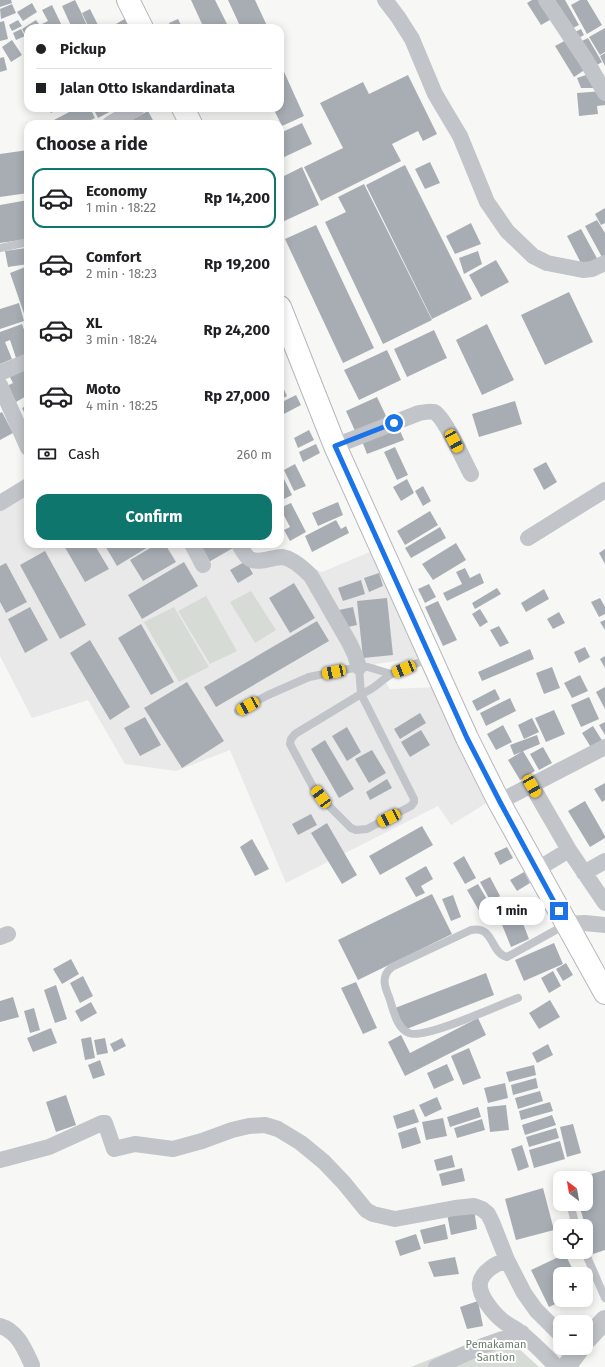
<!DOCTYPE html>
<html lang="en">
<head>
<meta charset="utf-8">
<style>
	body { margin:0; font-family:"Fira Sans",sans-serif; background:#f6f6f6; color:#202124; height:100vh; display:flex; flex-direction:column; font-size:15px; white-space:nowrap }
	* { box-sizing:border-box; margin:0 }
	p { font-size:13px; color:#757577 }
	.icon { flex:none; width:22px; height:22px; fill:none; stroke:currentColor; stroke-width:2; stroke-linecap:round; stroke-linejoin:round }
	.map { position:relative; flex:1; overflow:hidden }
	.panel { position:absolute; left:24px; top:120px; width:260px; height:428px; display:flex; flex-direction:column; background:#fff; border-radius:12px; box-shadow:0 2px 10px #0003 }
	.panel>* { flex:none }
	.guide { position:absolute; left:24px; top:24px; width:260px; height:88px; border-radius:12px; box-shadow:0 2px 10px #0003; display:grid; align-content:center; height:88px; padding:0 12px; background:#fff }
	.needle { width:26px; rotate:329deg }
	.controls { position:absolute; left:553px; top:1171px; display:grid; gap:8px }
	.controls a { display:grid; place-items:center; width:40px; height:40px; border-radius:8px; background:#fff; box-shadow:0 2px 10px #0003; font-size:20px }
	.end { position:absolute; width:18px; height:18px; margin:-9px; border:5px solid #1a73e8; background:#fff; box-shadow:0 0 0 2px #fff }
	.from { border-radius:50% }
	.bubble { position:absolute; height:28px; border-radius:12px; background:#fff; box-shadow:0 2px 10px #0003; font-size:13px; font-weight:700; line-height:28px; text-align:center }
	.car { position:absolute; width:12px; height:24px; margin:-12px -6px; border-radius:5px; box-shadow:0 0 3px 1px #0007; background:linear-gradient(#f5c518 24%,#345 0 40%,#f5c518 0 76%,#345 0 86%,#f5c518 0) }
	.guide b { display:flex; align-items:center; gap:14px; height:38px; font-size:15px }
	.guide b+b { border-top:1px solid #e0e0e0 }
	.guide i { width:10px; height:10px; background:#202124 }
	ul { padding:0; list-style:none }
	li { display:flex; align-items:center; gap:12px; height:60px; margin:0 8px 6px; padding:0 4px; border:2px solid transparent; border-radius:12px }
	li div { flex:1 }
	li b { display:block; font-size:15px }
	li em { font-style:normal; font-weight:700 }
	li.selected { border-color:#0f766e }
	li>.icon { width:36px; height:36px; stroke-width:1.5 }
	h2 { padding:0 12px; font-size:18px; line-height:48px }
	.pay { display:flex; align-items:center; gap:10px; height:44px; padding:0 12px; font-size:15px }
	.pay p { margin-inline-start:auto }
	.action { display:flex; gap:8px; margin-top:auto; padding:8px 12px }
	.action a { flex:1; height:46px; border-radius:12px; background:#0f766e; color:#fff; font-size:16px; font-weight:700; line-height:46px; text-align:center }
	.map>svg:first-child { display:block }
	.built { fill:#e8e9e8 }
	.green { fill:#d6dcd5 }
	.building { fill:#a8adb4 }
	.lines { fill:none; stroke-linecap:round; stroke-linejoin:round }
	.secondary-casing { stroke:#b4b7bc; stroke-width:24 }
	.service { stroke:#c1c4c8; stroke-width:8 }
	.minor { stroke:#c1c4c8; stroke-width:16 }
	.tertiary { stroke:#c1c4c8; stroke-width:20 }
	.secondary { stroke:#fff; stroke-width:22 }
	.route { stroke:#1a73e8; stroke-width:5 }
	.labels { text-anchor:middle; stroke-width:4; stroke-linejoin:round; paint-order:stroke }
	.park-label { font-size:11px; fill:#697b68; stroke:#fff }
</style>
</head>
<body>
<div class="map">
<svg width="605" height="1367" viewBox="0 0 605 1367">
	<rect width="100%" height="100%" fill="#f7f8f5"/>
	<path class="built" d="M 28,494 L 28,544 L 248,544 L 257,558 L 291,560 L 322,572 L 377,549 L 420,658 L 375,664 L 390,689 L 440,687 L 493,799 L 451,825 L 438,806 L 286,883 L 230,750 L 176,771 L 125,764 L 88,700 L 32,718 L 0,656 L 0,509 Z"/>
	<path class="green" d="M 251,591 L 276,630 L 255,643 L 230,602 Z
		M 206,596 L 237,651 L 210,664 L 178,611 Z
		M 174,607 L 209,667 L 179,682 L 144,622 Z
		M 500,1331 L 539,1367 L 411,1367 Z"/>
	<path class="building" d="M 0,0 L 11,0 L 12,3 L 0,7 Z
		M 75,0 L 81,12 L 88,28 L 72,28 L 62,6 Z
		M 191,0 L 215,0 L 229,28 L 195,28 L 202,24 Z
		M 228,0 L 255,0 L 268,28 L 241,28 Z
		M 532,0 L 543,0 L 555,17 L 541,25 L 527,3 Z
		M 552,0 L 565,0 L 579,25 L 569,30 Z
		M 580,0 L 587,0 L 602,25 L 587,34 L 571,5 Z
		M 32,3 L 37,12 L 23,21 L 17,12 Z
		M 12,4 L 16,13 L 1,19 L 0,9 Z
		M 52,5 L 63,28 L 52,28 L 50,25 L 44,28 L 42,24 L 48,21 L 42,10 Z
		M 90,9 L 98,25 L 89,28 L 82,13 Z
		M 128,17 L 132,28 L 109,28 Z
		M 178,19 L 182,27 L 172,28 L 169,23 Z
		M 18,20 L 22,26 L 12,31 L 9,25 Z
		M 36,20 L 41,27 L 28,28 L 28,35 L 26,36 L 22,29 Z
		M 4,21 L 8,39 L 0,41 L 0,22 Z
		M 605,28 L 605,52 L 600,55 L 589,37 Z
		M 21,29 L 25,36 L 16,40 L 13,33 Z
		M 581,29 L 584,35 L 577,39 L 573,33 Z
		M 588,38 L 602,62 L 592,68 L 578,43 Z
		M 568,39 L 586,69 L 574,77 L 555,46 Z
		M 12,40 L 22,55 L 11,62 L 2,47 Z
		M 605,53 L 605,66 L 600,56 Z
		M 4,57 L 7,70 L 0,72 L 0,58 Z
		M 280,63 L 304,116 L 282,126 L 273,108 L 280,108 Z
		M 589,74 L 595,88 L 581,88 L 577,78 Z
		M 408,75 L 437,134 L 423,141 L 418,131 L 392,144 L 401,161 L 321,201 L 304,167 L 343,148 L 320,103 L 363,82 L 369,94 Z
		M 603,91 L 605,95 L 605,105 L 597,106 L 598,114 L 579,116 L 577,93 Z
		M 48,108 L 60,108 L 51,113 Z
		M 77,108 L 90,108 L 95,118 L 83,124 L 56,124 L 54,120 Z
		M 93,108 L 117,108 L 98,118 Z
		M 148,111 L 155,124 L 124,124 Z
		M 302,123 L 312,144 L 280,159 L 280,133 Z
		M 28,150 L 28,193 L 0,197 L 0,154 Z
		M 430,162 L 440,183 L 425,189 L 415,169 Z
		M 405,165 L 472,299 L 432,319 L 366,185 Z
		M 302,167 L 319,205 L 280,223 L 280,178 Z
		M 364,184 L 432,320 L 383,344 L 325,222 L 346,212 L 338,197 Z
		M 28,200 L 28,239 L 0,243 L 0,205 Z
		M 605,208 L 605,223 L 601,225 L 595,214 Z
		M 597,220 L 605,233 L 605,258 L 603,259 L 585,226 Z
		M 471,223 L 481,244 L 455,254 L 446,236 Z
		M 316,225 L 374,348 L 343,363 L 285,239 Z
		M 581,229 L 599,262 L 584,269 L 567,236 Z
		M 26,248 L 28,264 L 8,267 L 5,251 Z
		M 478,251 L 482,264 L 464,274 L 459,258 Z
		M 496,260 L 509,282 L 481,297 L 469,275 Z
		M 28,266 L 28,325 L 10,273 Z
		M 569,292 L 593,342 L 545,365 L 521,315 Z
		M 19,303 L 24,321 L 0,329 L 0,309 Z
		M 22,324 L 28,341 L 28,353 L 16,358 L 10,340 L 5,342 L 12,359 L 0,364 L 0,332 Z
		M 487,324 L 514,380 L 482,395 L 456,340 Z
		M 434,330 L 447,358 L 407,377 L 394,349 Z
		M 387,350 L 401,380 L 359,400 L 344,370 Z
		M 24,368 L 26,372 L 28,371 L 28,395 L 16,402 L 7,386 L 13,383 L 10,377 Z
		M 280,381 L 287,396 L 280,400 Z
		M 296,395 L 301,405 L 280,416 L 280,403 Z
		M 377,397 L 387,418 L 356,433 L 346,411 Z
		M 515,401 L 522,424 L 479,437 L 472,414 Z
		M 28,405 L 28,420 L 22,408 Z
		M 2,412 L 13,433 L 0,440 L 0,413 Z
		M 398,426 L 404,440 L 367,454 L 362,441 Z
		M 309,430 L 314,440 L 298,448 L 294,438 Z
		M 316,444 L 320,453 L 303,462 L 299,452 Z
		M 395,447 L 408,475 L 397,480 L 384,452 Z
		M 546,462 L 557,482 L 544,490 L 533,469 Z
		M 295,464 L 306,486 L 294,491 L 284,470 Z
		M 282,475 L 292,495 L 280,501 L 280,476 Z
		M 407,479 L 414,493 L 401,501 L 393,487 Z
		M 423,486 L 431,501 L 423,506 L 415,491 Z
		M 338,502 L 343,515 L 318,526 L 312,513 Z
		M 291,503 L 306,532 L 290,541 L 284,530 L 290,527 L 280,508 Z
		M 430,511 L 438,525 L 405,545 L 397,531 Z
		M 336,520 L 341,529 L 346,526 L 349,533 L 312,552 L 305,536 Z
		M 440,527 L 446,538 L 411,558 L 405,548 Z
		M 456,543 L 466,560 L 433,580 L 422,564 Z
		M 63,544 L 94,544 L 109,569 L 85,582 Z
		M 104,544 L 153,544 L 117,566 Z
		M 157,544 L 165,544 L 176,562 L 143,581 L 130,560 Z
		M 196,544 L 230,544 L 233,548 L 207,563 Z
		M 605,549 L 605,564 L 599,553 Z
		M 45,551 L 86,625 L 60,639 L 20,565 Z
		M 246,561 L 253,574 L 238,583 L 230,570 Z
		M 184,562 L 198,586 L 142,619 L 128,595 Z
		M 6,563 L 27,602 L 6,613 L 0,602 L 0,566 Z
		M 465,568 L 470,578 L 480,573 L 484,583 L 447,601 L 443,593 L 462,584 L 456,572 Z
		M 379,573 L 383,586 L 369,592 L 364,578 Z
		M 361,580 L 365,594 L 343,601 L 338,588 Z
		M 294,583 L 315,618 L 290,633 L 269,598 Z
		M 429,584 L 436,597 L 425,603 L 418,589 Z
		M 497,588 L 501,594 L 475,609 L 472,603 Z
		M 544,589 L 549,599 L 526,612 L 521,603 Z
		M 387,598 L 393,655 L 363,658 L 357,601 Z
		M 600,598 L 605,607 L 605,614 L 599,617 L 591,602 Z
		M 438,601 L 457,640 L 443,646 L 425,607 Z
		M 30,607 L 48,640 L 25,653 L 8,619 Z
		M 353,607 L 357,625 L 343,628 L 339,610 Z
		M 480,609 L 488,622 L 480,627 L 472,614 Z
		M 559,612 L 565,623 L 553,629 L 547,619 Z
		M 605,620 L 605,630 L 600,622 Z
		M 317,621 L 329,641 L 216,707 L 204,687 Z
		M 141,624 L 174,682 L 151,695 L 118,638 Z
		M 499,626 L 509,643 L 500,647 L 490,630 Z
		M 90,640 L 130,707 L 110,720 L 70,653 Z
		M 585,647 L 590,657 L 579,663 L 574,652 Z
		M 530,649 L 534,659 L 482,681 L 478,672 Z
		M 605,656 L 605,668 L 600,659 Z
		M 552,667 L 560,688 L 544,694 L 536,673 Z
		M 580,675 L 588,691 L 572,698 L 564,683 Z
		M 187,682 L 224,741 L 182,768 L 144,708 Z
		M 605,687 L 605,709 L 596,692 Z
		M 495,689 L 500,699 L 477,711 L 472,701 Z
		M 589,697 L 599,719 L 581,727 L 571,705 Z
		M 510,698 L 516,711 L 486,726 L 480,713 Z
		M 554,710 L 565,734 L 546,742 L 535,718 Z
		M 420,713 L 426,723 L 400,739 L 394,729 Z
		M 145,717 L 161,745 L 140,756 L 124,728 Z
		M 532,718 L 539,732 L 524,739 L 518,725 Z
		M 605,722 L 605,735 L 599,725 Z
		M 503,725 L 512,742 L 496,750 L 487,734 Z
		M 593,726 L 603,742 L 592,749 L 582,733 Z
		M 347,727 L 361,752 L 347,761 L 332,736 Z
		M 421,730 L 430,745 L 410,757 L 401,742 Z
		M 537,735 L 540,744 L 514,755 L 510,745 Z
		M 325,740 L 354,789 L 339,798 L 311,749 Z
		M 543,747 L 552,763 L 539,770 L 530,754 Z
		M 372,750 L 386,773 L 369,783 L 355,759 Z
		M 523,751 L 535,771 L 520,780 L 508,760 Z
		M 387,779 L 392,788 L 370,800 L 366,792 Z
		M 605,783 L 605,800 L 602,802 L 594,789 Z
		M 585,801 L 605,836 L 605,838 L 590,847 L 568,811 Z
		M 311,814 L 317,825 L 298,835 L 292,824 Z
		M 327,823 L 357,875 L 342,884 L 311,833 Z
		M 422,826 L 433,845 L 380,875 L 369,856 Z
		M 252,839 L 269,869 L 255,876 L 240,847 Z
		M 507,847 L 513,858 L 500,865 L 494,853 Z
		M 464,856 L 476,878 L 465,884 L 453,863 Z
		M 426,866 L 433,879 L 421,886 L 425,893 L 416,897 L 405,878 Z
		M 524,872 L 530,883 L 517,891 L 510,880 Z
		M 490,877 L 500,896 L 491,902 L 480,882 Z
		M 478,884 L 492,908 L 481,914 L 467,890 Z
		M 432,894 L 452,934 L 358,980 L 338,940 Z
		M 453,895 L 461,917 L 451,921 L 442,899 Z
		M 517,908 L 529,939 L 511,947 L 498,915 Z
		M 554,943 L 563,964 L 524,981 L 515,960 Z
		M 71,959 L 79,974 L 62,984 L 53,969 Z
		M 566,963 L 573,975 L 563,981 L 556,969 Z
		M 553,971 L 561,986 L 549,993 L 541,978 Z
		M 486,973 L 494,995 L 404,1030 L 395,1008 Z
		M 83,976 L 93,996 L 80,1003 L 70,983 Z
		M 356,982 L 377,1028 L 363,1034 L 341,988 Z
		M 56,985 L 67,1019 L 55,1023 L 44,990 Z
		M 13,997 L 19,1017 L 0,1022 L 0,1001 Z
		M 550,1000 L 560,1017 L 539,1029 L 529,1013 Z
		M 91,1002 L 97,1013 L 81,1022 L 75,1011 Z
		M 34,1008 L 40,1030 L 30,1033 L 24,1011 Z
		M 478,1018 L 486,1035 L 405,1076 L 388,1042 L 401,1035 L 410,1053 Z
		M 51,1028 L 57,1043 L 33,1052 L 27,1038 Z
		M 91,1037 L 95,1058 L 85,1060 L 81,1039 Z
		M 105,1038 L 108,1053 L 97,1055 L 94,1040 Z
		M 122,1038 L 126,1046 L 114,1052 L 110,1044 Z
		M 548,1044 L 553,1055 L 537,1063 L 532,1053 Z
		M 469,1048 L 481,1078 L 463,1085 L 451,1056 Z
		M 100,1060 L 105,1075 L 93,1079 L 88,1065 Z
		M 447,1064 L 454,1080 L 434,1089 L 427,1073 Z
		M 534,1065 L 536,1075 L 509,1082 L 506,1072 Z
		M 536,1078 L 538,1088 L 513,1095 L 511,1085 Z
		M 505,1083 L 508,1098 L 488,1103 L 484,1088 Z
		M 540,1091 L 543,1101 L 518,1109 L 515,1098 Z
		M 66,1095 L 76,1125 L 56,1132 L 46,1102 Z
		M 437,1097 L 442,1109 L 425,1117 L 419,1105 Z
		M 550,1102 L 553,1111 L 521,1120 L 519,1111 Z
		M 506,1105 L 509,1130 L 490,1132 L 487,1107 Z
		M 478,1107 L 481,1117 L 450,1127 L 447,1117 Z
		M 414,1109 L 419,1122 L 397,1129 L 393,1116 Z
		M 552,1115 L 556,1125 L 525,1135 L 522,1125 Z
		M 443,1118 L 447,1136 L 426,1140 L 422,1122 Z
		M 482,1119 L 485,1130 L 457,1138 L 454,1128 Z
		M 573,1124 L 581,1153 L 567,1157 L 560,1127 Z
		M 416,1127 L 421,1143 L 402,1149 L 398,1133 Z
		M 556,1128 L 559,1138 L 529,1147 L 526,1137 Z
		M 560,1141 L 565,1159 L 534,1168 L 529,1150 Z
		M 522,1145 L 529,1167 L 518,1171 L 511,1149 Z
		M 452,1155 L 455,1167 L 437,1171 L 434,1160 Z
		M 462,1168 L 465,1181 L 442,1186 L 439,1174 Z
		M 605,1170 L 605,1250 L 593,1254 L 579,1204 L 586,1204 L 586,1178 L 578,1178 Z
		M 543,1188 L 554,1230 L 516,1240 L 505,1199 Z
		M 474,1209 L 477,1229 L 451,1235 L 447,1214 Z
		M 445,1224 L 448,1239 L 424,1244 L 420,1230 Z
		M 416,1234 L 421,1249 L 400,1256 L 395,1241 Z
		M 565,1254 L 575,1274 L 560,1274 L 560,1300 L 564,1300 L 549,1307 L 531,1270 Z
		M 455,1257 L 459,1274 L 434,1277 L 428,1262 Z
		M 478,1301 L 483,1326 L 467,1329 L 460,1307 Z"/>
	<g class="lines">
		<defs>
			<path id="secondary" d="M 128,0 L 142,28
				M 183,108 L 191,124
				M 280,307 L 335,446 L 467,738 L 499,802 L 605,993"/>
		</defs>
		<use href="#secondary" class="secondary-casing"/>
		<path class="service" d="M 0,248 L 28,242
			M 359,667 L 361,694 C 376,689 379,681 392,674 C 403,667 417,663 429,659
			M 361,694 L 414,799 L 414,802 L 411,806 L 367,829 L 356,830 L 351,828 L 327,804 L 313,787 L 290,744 L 291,739 L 295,734 Z
			M 238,711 L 268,695 L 309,677 L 359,667 L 368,667 L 391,674
			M 518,998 C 499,1005 424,1040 409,1033 C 396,1028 393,1008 389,997 C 384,985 381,976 392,967 L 471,930 C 494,925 490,953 507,957 L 565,925
			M 570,1204 L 576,1226
			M 585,1252 L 605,1298"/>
		<path class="minor" d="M 385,0 L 398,17 L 412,39 L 435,94 L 460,136 L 487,202 L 507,231 L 533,256 L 547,263 L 583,270 L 592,269 L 605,263
			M 546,0 L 586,60 L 605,93
			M 110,124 L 137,108
			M 0,373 L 28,361
			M 0,385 L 28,448
			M 335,446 L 419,413 C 424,412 430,411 434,412 C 444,416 465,463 471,474
			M 0,503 L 28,486
			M 528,538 L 605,490
			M 192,544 L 203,565
			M 239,544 C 242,549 245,556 250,559 C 259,564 272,557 282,557 C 292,558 304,569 311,576 L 350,644 L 355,655 L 359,667
			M 532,786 L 569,850 L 605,903
			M 499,802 L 605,747
			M 536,870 L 569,850
			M 584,873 L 605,861
			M 566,924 L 585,923 L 605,925
			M 0,937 L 8,934
			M 0,1160 L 49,1147 L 102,1123 L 105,1123 L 114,1149 L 135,1144 L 173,1149 L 202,1141 L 232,1130 L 249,1126 L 265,1125 L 278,1129 L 301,1143 L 324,1162 L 344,1183 L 366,1210 L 373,1214 L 395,1219 L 455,1208 L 474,1206 L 482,1209 L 488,1214 L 492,1222 L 507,1260 L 524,1293 L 536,1310 L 560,1334
			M 507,1260 C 497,1263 482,1271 480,1283 C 478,1295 494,1314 503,1321 C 509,1326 516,1328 521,1333 C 534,1343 546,1356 557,1367
			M 0,1326 C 18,1331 25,1350 32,1365
			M 436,1367 L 485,1345 L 522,1333"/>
		<path class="tertiary" d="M 586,1340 L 605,1320
			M 566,1367 L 580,1348"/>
		<use href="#secondary" class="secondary"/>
	</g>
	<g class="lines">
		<path class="route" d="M 394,423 L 335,446 L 467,738 L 500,802 L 559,911"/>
	</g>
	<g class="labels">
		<g class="park-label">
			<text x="496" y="1348">Pemakaman<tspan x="496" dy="13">Santion</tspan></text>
		</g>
	</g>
</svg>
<div class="controls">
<a><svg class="needle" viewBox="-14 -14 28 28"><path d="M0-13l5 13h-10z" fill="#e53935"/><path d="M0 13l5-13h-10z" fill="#757577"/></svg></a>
<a><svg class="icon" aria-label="locate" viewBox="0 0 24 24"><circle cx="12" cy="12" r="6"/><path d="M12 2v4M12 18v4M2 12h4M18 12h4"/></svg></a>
<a>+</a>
<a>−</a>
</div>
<i class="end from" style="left:394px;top:423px"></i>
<i class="end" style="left:559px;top:911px"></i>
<div class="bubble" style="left:479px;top:897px;width:66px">1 min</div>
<i class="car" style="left:454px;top:441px;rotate:152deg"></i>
<i class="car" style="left:404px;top:669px;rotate:248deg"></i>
<i class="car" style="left:334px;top:672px;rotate:258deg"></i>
<i class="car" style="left:248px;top:706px;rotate:241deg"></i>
<i class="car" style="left:532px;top:786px;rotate:150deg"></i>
<i class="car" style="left:321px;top:797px;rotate:324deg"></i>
<i class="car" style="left:389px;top:818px;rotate:243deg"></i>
<div class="guide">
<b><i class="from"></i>Pickup</b>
<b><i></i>Jalan Otto Iskandardinata</b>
</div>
<section class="panel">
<h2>Choose a ride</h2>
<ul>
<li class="selected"><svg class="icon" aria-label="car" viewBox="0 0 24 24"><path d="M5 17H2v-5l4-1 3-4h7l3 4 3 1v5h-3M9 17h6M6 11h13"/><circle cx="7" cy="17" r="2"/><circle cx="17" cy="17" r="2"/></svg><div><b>Economy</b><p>1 min · 18:22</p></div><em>Rp 14,200</em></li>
<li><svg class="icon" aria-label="car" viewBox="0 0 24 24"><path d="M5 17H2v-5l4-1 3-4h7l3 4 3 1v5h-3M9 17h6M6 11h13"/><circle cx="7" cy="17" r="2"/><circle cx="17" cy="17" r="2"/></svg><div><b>Comfort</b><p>2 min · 18:23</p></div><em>Rp 19,200</em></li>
<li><svg class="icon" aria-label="car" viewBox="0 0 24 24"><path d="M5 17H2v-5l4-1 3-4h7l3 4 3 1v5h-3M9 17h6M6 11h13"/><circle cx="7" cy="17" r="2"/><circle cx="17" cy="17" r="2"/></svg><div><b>XL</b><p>3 min · 18:24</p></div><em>Rp 24,200</em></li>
<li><svg class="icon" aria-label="car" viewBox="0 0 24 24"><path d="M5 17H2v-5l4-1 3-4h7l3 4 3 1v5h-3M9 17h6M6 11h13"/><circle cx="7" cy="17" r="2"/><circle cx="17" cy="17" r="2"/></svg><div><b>Moto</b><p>4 min · 18:25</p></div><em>Rp 27,000</em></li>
</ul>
<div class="pay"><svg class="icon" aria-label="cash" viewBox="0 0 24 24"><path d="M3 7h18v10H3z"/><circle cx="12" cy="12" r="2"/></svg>Cash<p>260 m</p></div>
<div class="action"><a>Confirm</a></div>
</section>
</div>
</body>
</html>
